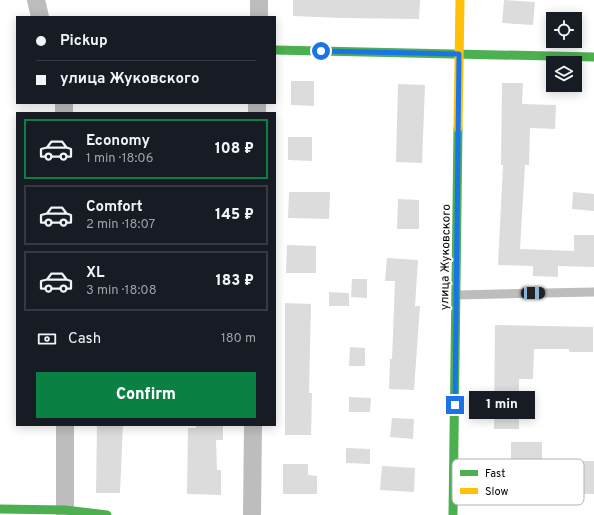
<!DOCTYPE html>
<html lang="en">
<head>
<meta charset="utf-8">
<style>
	body { margin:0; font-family:Overpass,sans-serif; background:#20242c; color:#f1f3f6; height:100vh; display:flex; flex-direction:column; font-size:15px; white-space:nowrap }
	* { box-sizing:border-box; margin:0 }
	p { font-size:13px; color:#9ea1a6 }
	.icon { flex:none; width:22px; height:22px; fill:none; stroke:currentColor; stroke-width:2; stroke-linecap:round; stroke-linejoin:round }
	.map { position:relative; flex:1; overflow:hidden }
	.panel { position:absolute; left:16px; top:112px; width:260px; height:314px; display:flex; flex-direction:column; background:#171b24; border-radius:0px; box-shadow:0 2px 10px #0003 }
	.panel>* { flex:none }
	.hud { position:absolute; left:16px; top:16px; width:260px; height:88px; border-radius:0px; box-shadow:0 2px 10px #0003; display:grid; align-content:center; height:88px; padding:0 20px; background:#171b24 }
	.buttons { position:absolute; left:546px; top:12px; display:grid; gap:8px }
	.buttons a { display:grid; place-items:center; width:36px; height:36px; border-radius:0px; background:#171b24; box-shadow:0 2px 10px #0003; font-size:20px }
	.end { position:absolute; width:18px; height:18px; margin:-9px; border:5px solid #1a73e8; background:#fff; box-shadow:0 0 0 2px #fff }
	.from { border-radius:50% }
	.bubble { position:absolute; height:28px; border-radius:0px; background:#171b24; box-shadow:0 2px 10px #0003; font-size:13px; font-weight:800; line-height:28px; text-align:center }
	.car { position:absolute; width:12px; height:24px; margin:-12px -6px; border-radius:5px; box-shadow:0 0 3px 1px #0007; background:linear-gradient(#222 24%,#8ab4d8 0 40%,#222 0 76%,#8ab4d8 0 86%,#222 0) }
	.hud b { display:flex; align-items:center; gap:14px; height:38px; font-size:15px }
	.hud b+b { border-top:1px solid #363941 }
	.hud i { width:10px; height:10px; background:#f1f3f6 }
	ul { padding:7px 0 0; list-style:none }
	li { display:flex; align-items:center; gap:12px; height:60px; margin:0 8px 6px; padding:0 12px; border:2px solid #363941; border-radius:0px }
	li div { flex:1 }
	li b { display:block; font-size:15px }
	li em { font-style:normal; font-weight:800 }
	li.selected { border-color:#0b8043 }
	li>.icon { width:36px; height:36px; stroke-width:1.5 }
	.pay { display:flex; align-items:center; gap:10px; height:44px; padding:0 20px; font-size:15px }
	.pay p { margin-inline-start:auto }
	.button { display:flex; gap:8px; margin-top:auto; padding:8px 20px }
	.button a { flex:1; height:46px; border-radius:0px; background:#0b8043; color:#fff; font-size:16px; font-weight:800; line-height:46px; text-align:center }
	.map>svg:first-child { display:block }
	.building { fill:#dcdcdc }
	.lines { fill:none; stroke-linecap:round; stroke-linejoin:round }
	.lane { stroke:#bdbdbd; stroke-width:9 }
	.street { stroke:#bdbdbd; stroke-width:18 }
	.fast { stroke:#4caf50; stroke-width:9 }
	.slow { stroke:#ffc107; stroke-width:9 }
	.route { stroke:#1a73e8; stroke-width:5 }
	.labels { text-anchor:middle; stroke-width:4; stroke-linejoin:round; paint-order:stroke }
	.street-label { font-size:12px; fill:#000; stroke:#fff }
	.key { fill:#fff; stroke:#b2b2b2; stroke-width:1 }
	.key-label { font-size:11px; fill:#000 }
</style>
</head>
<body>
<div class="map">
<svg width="594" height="515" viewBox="0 0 594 515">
	<rect width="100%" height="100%" fill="#fff"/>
	<path class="building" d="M 293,0 L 420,0 L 419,19 L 342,18 L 293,16 Z
		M 504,0 L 535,2 L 533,25 L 502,23 Z
		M 291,81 L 314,81 L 314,106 L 291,105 Z
		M 502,83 L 523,83 L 522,104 L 556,105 L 555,129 L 530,128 L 529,165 L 525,165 L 520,249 L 574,251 L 574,235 L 594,235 L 594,267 L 558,266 L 558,277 L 533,276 L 533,266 L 498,265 L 503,165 L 501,165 Z
		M 398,84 L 425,85 L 422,163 L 396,162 Z
		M 288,137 L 312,137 L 312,161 L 288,160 Z
		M 289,192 L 330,192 L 329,219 L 288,218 Z
		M 573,192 L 594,194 L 594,211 L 572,209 Z
		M 398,199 L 419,200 L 419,229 L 397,229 Z
		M 287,245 L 316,246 L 316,273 L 286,273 Z
		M 387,258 L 418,260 L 415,306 L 420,306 L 414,390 L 389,389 L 390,359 L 392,359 L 395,281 L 385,281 Z
		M 352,279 L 367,279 L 367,298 L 351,297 Z
		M 329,292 L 349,293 L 349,306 L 329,306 Z
		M 285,303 L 311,304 L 309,393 L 312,393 L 311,435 L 285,435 Z
		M 495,325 L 593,327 L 593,352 L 569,352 L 569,349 L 534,349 L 533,379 L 519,379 L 519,429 L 494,429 Z
		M 350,347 L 365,348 L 365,366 L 349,366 Z
		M 349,397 L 371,398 L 370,412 L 349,412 Z
		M 392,418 L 414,419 L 413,439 L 390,437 Z
		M 97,425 L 123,425 L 120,493 L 96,493 Z
		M 196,425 L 223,425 L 223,440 L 216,440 L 217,470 L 221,470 L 221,495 L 187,494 L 188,428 L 196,428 Z
		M 511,442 L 542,442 L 542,460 L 511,460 Z
		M 346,448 L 370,449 L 370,464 L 346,463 Z
		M 568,461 L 594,461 L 594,494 L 568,494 Z
		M 283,464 L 308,464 L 308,475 L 317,476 L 317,494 L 283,494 Z
		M 382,466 L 415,468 L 414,492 L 380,490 Z"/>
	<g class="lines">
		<path class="lane" d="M 456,295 L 594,292"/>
		<path class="street" d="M 36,0 L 40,17
			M 259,17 L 259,0
			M 64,103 L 64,113
			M 257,113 L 257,103
			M 65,425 L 65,515
			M 252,515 L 253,425"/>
		<path class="fast" d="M 275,50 L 594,57
			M 0,509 L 65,510 L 107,515
			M 453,515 L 458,128"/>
		<path class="slow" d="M 458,128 L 460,0"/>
	</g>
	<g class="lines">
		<path class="route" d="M 321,51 L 459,54 L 455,405"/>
	</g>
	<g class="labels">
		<g class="street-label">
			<text transform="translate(445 257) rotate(-89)" y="4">улица Жуковского</text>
		</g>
	</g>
	<rect x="452" y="459" width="132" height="46" rx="6" class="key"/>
	<rect x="460" y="470" width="18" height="6" fill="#4caf50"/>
	<rect x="460" y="488" width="18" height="6" fill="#ffc107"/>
	<g class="key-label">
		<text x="485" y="477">Fast</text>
		<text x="485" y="495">Slow</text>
	</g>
</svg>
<div class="buttons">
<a><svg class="icon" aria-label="locate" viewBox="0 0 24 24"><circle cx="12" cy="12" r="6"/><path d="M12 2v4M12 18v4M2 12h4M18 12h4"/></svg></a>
<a><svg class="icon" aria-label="layers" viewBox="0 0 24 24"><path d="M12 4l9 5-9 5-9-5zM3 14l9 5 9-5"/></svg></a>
</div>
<i class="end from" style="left:321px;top:51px"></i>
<i class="end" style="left:455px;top:405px"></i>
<div class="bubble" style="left:469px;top:391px;width:66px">1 min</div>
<i class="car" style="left:533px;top:293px;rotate:89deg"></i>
<div class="hud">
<b><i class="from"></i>Pickup</b>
<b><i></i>улица Жуковского</b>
</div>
<section class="panel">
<ul>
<li class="selected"><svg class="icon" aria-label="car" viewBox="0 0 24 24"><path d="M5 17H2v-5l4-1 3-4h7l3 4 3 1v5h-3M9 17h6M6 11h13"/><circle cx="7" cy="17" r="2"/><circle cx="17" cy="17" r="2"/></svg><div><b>Economy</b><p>1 min · 18:06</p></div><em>108 ₽</em></li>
<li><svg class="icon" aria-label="car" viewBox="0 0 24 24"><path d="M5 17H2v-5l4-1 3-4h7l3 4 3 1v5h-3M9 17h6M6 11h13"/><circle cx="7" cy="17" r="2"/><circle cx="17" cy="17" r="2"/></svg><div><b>Comfort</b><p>2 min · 18:07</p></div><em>145 ₽</em></li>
<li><svg class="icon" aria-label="car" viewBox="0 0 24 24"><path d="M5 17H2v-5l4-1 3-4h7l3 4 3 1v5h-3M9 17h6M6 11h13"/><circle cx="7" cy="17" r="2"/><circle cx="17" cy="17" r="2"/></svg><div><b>XL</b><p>3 min · 18:08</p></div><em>183 ₽</em></li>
</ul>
<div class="pay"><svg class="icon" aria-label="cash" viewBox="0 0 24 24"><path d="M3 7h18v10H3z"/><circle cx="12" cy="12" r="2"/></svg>Cash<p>180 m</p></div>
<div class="button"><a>Confirm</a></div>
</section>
</div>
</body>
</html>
